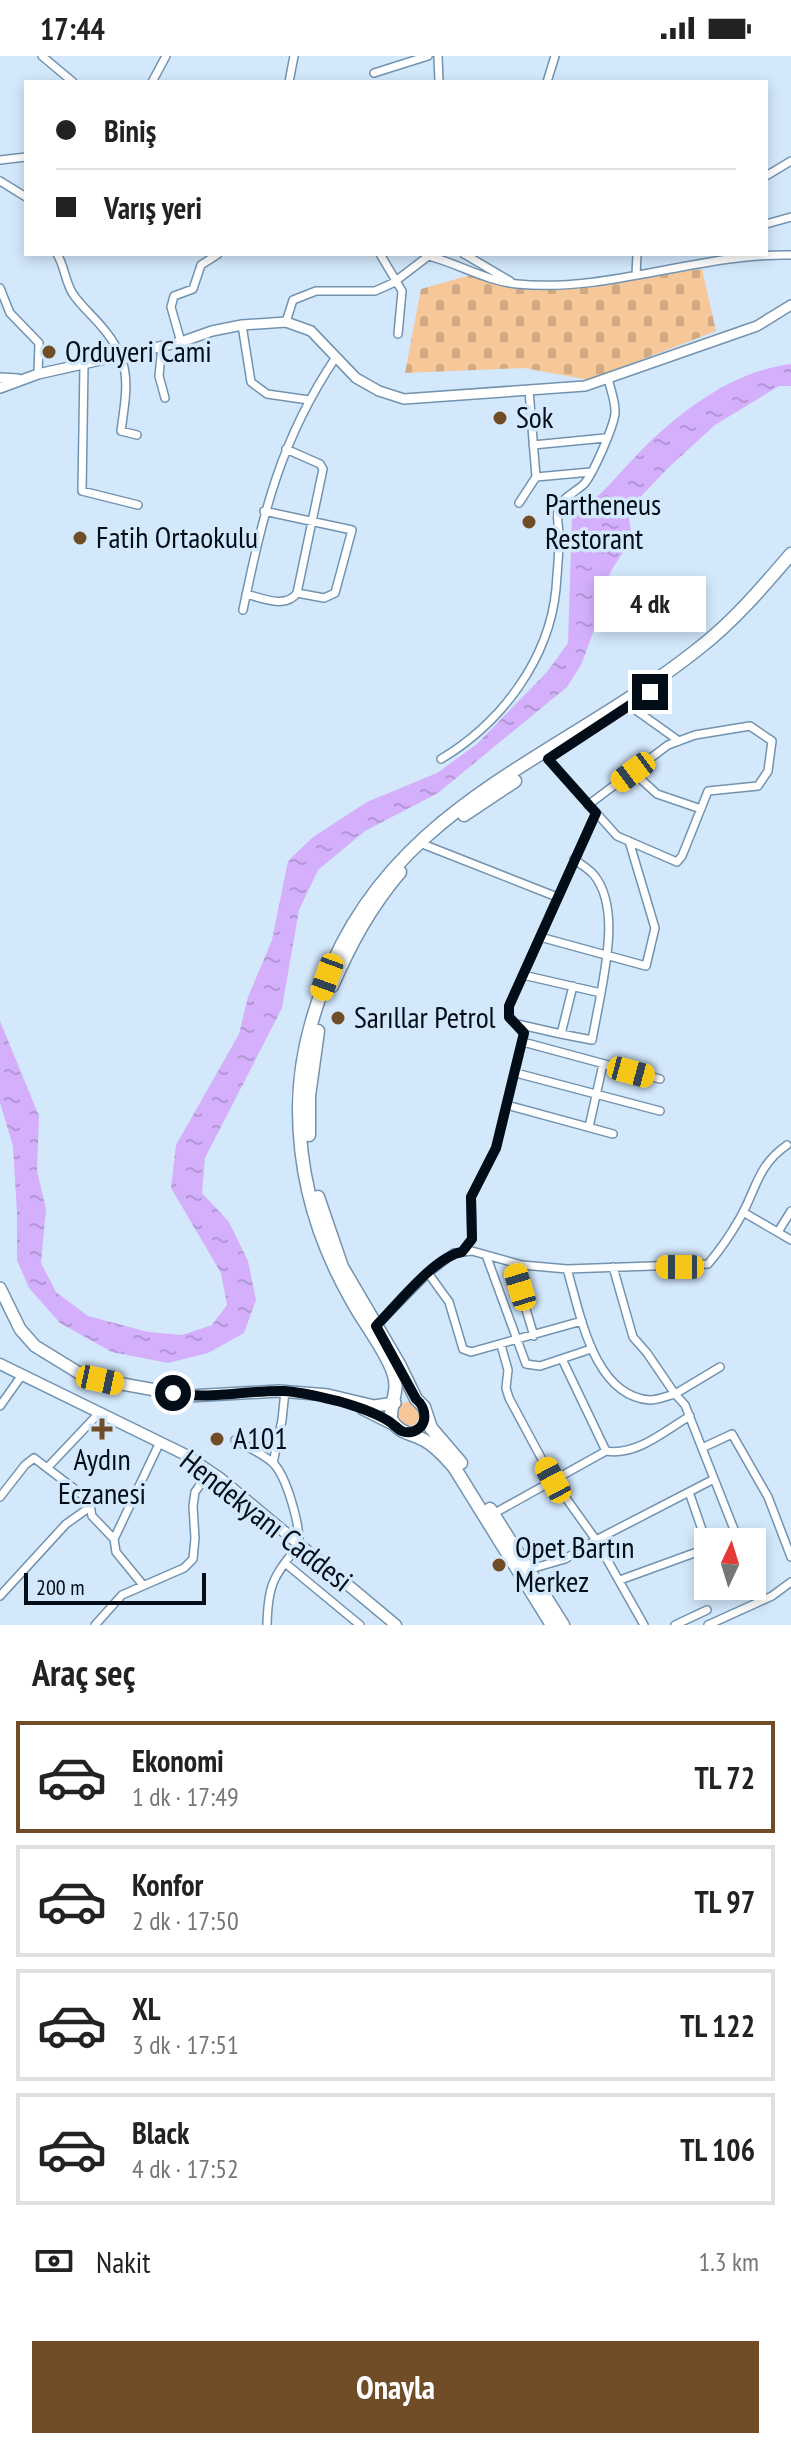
<!DOCTYPE html>
<html lang="tr">
<head>
<meta charset="utf-8">
<style>
	body { margin:0; font-family:"PT Sans Narrow",sans-serif; background:#f2f2f2; color:#222; height:100vh; display:flex; flex-direction:column; font-size:30px; white-space:nowrap }
	* { box-sizing:border-box; margin:0 }
	p { font-size:26px; color:#767676 }
	.icon { flex:none; width:44px; height:44px; fill:none; stroke:currentColor; stroke-width:2; stroke-linecap:round; stroke-linejoin:round }
	.map { position:relative; height:1569px; overflow:hidden }
	.sheet { display:flex; flex-direction:column; background:#fff; flex:1 }
	.sheet>* { flex:none }
	.hud { position:absolute; left:24px; top:24px; width:744px; height:176px; border-radius:0px; box-shadow:0 4px 12px #0003; display:grid; align-content:center; height:176px; padding:0 32px; background:#fff }
	.needle { width:52px; rotate:4deg }
	.fabs { position:absolute; left:694px; top:1472px; display:grid; gap:16px }
	.fabs a { display:grid; place-items:center; width:72px; height:72px; border-radius:0px; background:#fff; box-shadow:0 4px 12px #0003; font-size:40px }
	.scale { position:absolute; left:24px; bottom:20px; width:182px; box-sizing:border-box; padding-left:8px; border:4px solid #030d18; border-top:0; font-size:22px; line-height:28px; white-space:nowrap; color:#030d18; -webkit-text-stroke:6px #d3e8fb; paint-order:stroke }
	.end { position:absolute; width:36px; height:36px; margin:-18px; border:10px solid #030d18; background:#fff; box-shadow:0 0 0 4px #fff }
	.from { border-radius:50% }
	.bubble { position:absolute; height:56px; border-radius:0px; background:#fff; box-shadow:0 4px 12px #0003; font-size:26px; font-weight:700; line-height:56px; text-align:center }
	.car { position:absolute; width:24px; height:48px; margin:-24px -12px; border-radius:10px; box-shadow:0 0 6px 2px #0007; background:linear-gradient(#f5c518 24%,#345 0 40%,#f5c518 0 76%,#345 0 86%,#f5c518 0) }
	.hud b { display:flex; align-items:center; gap:28px; height:76px; font-size:30px }
	.hud b+b { border-top:2px solid #e0e0e0 }
	.hud i { width:20px; height:20px; background:#222 }
	ul { padding:0; list-style:none }
	li { display:flex; align-items:center; gap:24px; height:112px; margin:0 16px 12px; padding:0 16px; border:4px solid #e0e0e0; border-radius:0px }
	li div { flex:1 }
	li b { display:block; font-size:30px }
	li em { font-style:normal; font-weight:700 }
	li.current { border-color:#714d27 }
	li>.icon { width:72px; height:72px; stroke-width:1.5 }
	h2 { padding:0 32px; font-size:36px; line-height:96px }
	.pay { display:flex; align-items:center; gap:20px; height:88px; padding:0 32px; font-size:30px }
	.pay p { margin-inline-start:auto }
	.button { display:flex; gap:16px; margin-top:auto; padding:16px 32px }
	.button a { flex:1; height:92px; border-radius:0px; background:#714d27; color:#fff; font-size:32px; font-weight:700; line-height:92px; text-align:center }
	.status { display:flex; justify-content:space-between; align-items:center; height:56px; padding:0 40px; background:#fff; direction:ltr }
	.status svg { height:22px; fill:currentColor }
	.map>svg:first-child { display:block }
	.green { fill:#f6c799 }
	.cemetery { fill:url(#cemetery-stones) }
	.water { fill:url(#water-ripples) }
	.lines { fill:none; stroke-linecap:round; stroke-linejoin:round }
	.minor-casing { stroke:#7293af; stroke-width:10 }
	.tertiary-casing { stroke:#7293af; stroke-width:12 }
	.secondary-casing { stroke:#7293af; stroke-width:13 }
	.primary-casing { stroke:#7293af; stroke-width:14 }
	.trunk-casing { stroke:#7293af; stroke-width:15 }
	.minor { stroke:#fff; stroke-width:7 }
	.tertiary { stroke:#fff; stroke-width:9 }
	.secondary { stroke:#fff; stroke-width:10 }
	.primary { stroke:#fff; stroke-width:11 }
	.trunk { stroke:#fff; stroke-width:12 }
	.route { stroke:#030d18; stroke-width:10 }
	.poi-dot { fill:#714d27; stroke:#d3e8fb; stroke-width:3 }
	.labels { text-anchor:middle; stroke-width:7; stroke-linejoin:round; paint-order:stroke }
	.poi-label { font-size:30px; fill:#030d18; stroke:#d3e8fb; text-anchor:start }
	.street-label { font-size:30px; fill:#030d18; stroke:#d3e8fb }
</style>
</head>
<body>
<div class="status"><b>17:44</b><svg viewBox="0 0 49 12"><path d="M0 12V9h3v3zM5 12V6h3v6zM10 12V3h3v9zM15 12V0h3v12zM26 1h20v11H26zM47 4h2v5h-2z"/></svg></div>
<div class="map">
<svg width="791" height="1569" viewBox="0 0 791 1569">
	<defs>
		<pattern id="cemetery-stones" width="16" height="16" patternUnits="userSpaceOnUse" patternTransform="scale(2)"><rect width="16" height="16" fill="#f6c799"/><path d="M2 7V4a2 2 0 0 1 4 0v3zM10 15v-3a2 2 0 0 1 4 0v3z" fill="#d1aa83"/></pattern>
		<pattern id="water-ripples" width="26" height="14" patternUnits="userSpaceOnUse" patternTransform="scale(2)"><rect width="26" height="14" fill="#d4b0fc"/><path d="M2 4q2-2 4 0t4 0M15 11q2-2 4 0t4 0" fill="none" stroke="#b496d7"/></pattern>
	</defs>
	<rect width="100%" height="100%" fill="#d3e8fb"/>
	<path class="green" d="M396 1358a12 12 0 1 1 24 0a12 12 0 1 1-24 0Z"/>
	<path class="cemetery" d="M 702,213 L 716,275 L 589,324 L 524,312 L 405,317 L 421,233 L 474,218 L 495,227 L 616,224 Z"/>
	<path class="water" d="M 791,308 L 791,330 L 779,330 L 715,369 L 668,412 L 628,454 L 632,483 L 612,513 L 600,543 L 594,574 L 581,609 L 567,631 L 438,737 L 365,775 L 318,814 L 299,854 L 282,952 L 205,1102 L 202,1137 L 229,1166 L 248,1205 L 256,1244 L 244,1277 L 208,1297 L 168,1307 L 112,1296 L 60,1267 L 29,1232 L 17,1204 L 17,1158 L 13,1090 L 0,1047 L 0,965 L 39,1060 L 37,1115 L 46,1153 L 41,1207 L 56,1236 L 88,1260 L 148,1276 L 182,1279 L 212,1269 L 227,1249 L 221,1217 L 171,1132 L 176,1089 L 239,978 L 248,941 L 272,884 L 288,805 L 313,781 L 367,746 L 437,717 L 477,688 L 547,616 L 568,587 L 572,460 C 600,442 612,425 635,401 C 675,359 731,315 791,308 Z"/>
	<g class="lines">
		<defs>
			<path id="minor" d="M 42,0 L 73,26
				M 438,0 L 439,26
				M 374,17 L 428,0
				M 152,26 L 166,0
				M 289,26 L 294,0
				M 547,26 L 555,0
				M 0,104 L 26,101
				M 766,120 L 791,105
				M 0,125 L 26,141
				M 766,168 L 791,161
				M 57,198 C 65,211 65,226 73,238 C 81,250 93,260 102,271 C 133,307 127,331 121,375 L 137,379
				M 380,198 L 402,235 L 398,278
				M 464,198 L 510,225
				M 429,200 C 459,208 486,225 517,228 C 610,237 698,197 791,199
				M 636,219 L 637,198
				M 0,232 L 10,257 L 39,287 L 38,318
				M 286,266 L 293,244 L 316,235 L 375,235 L 393,227 L 431,198
				M 242,269 L 251,326 L 267,338 L 309,344
				M 181,286 L 171,251 L 174,240 L 193,233 L 201,209 L 218,198
				M 162,290 L 159,320 L 165,342
				M 84,309 L 82,435 L 138,449
				M 533,389 L 605,382
				M 536,421 L 591,416
				M 519,447 L 536,421 L 529,334
				M 264,455 L 352,474 L 335,537 L 324,542 L 297,537
				M 246,538 C 262,542 286,553 297,537 L 323,413 L 320,408 L 286,393
				M 243,554 C 263,458 280,384 336,301
				M 630,650 L 679,685
				M 441,703 C 501,667 549,604 556,533 C 557,517 559,500 559,484 C 560,474 556,464 558,454 C 561,442 574,437 583,429 C 592,421 614,370 615,357 C 616,347 610,332 608,322
				M 548,703 L 617,780 L 677,806 L 682,800 L 708,735 L 758,730 L 768,715 L 772,685 L 750,670 L 695,679 L 668,689 L 588,749
				M 633,716 L 657,738 L 701,753
				M 425,789 L 557,841
				M 540,881 L 646,910 L 655,872 L 629,785
				M 523,919 L 601,937 C 607,902 618,849 594,819 C 589,813 580,808 574,803
				M 517,968 L 561,978 L 573,930
				M 561,978 L 592,984 L 601,937
				M 523,986 L 660,1023
				M 516,1017 L 660,1055
				M 507,1049 L 613,1078
				M 589,1071 L 603,1008
				M 743,1156 L 791,1184
				M 778,1176 L 791,1155
				M 462,1196 L 472,1183 L 471,1141 L 496,1092 L 524,977 L 509,961 L 509,950 L 596,757
				M 486,1199 L 526,1308 L 540,1310 L 591,1293
				M 512,1207 L 534,1280
				M 613,1211 L 633,1281 L 647,1297 L 675,1338 L 720,1311
				M 567,1213 C 580,1256 593,1340 650,1344 C 658,1344 667,1340 675,1338 L 685,1349 L 739,1486
				M 428,1217 L 449,1246 L 463,1293 L 471,1296 L 582,1265
				M 376,1270 L 428,1217 L 454,1197 L 472,1195 L 522,1209 L 567,1213 L 708,1208 C 720,1194 731,1178 740,1162 C 757,1132 757,1110 787,1089
				M 501,1289 L 508,1314 L 506,1332 L 509,1342 L 553,1424 L 596,1484 L 644,1569
				M 0,1350 L 22,1319
				M 235,1384 C 247,1391 264,1398 274,1408 C 287,1422 300,1469 299,1488 C 274,1521 268,1526 267,1569
				M 702,1392 L 732,1378 L 768,1441 L 791,1501
				M 606,1395 C 637,1400 664,1375 690,1360
				M 273,1407 L 282,1364 L 285,1335
				M 48,1411 L 100,1356
				M 689,1436 L 708,1491
				M 0,1441 L 25,1409 L 34,1402 L 89,1444 L 92,1460 L 114,1483 L 116,1496 L 143,1529
				M 493,1458 L 606,1395 L 562,1303
				M 114,1483 L 160,1386
				M 724,1486 L 737,1481
				M 285,1507 L 360,1569
				M 527,1514 L 565,1503 L 596,1484 L 714,1423
				M 620,1524 L 708,1492
				M 0,1540 L 66,1468 L 90,1451
				M 95,1569 L 122,1539 L 184,1512 L 193,1503 L 195,1482 L 193,1450 L 195,1436 L 210,1415
				M 675,1569 L 707,1554
				M 708,1569 L 772,1540 L 791,1526"/>
			<path id="tertiary" d="M 0,322 L 18,323
				M 0,332 L 38,318 L 181,286 L 212,275 L 242,269 L 286,266 L 311,275 L 356,322 L 379,335 L 404,343 L 585,330 L 757,270 L 791,249"/>
			<path id="secondary" d="M 0,1308 L 184,1398 L 221,1423 L 396,1569"/>
			<path id="primary" d="M 0,1232 L 20,1273 L 35,1290 L 79,1317 L 100,1324 L 189,1340 L 279,1335 L 328,1339 L 374,1350 L 395,1347
				M 363,1353 L 393,1368"/>
			<path id="trunk" d="M 464,759 L 515,725
				M 332,930 C 350,889 370,851 400,816
				M 309,1079 L 309,1040 L 318,975
				M 318,1141 L 342,1211 L 399,1308 L 416,1343 L 424,1351 L 431,1372 L 461,1407
				M 490,1453 L 563,1569
				M 552,1569 L 454,1411 C 445,1401 436,1390 424,1384 C 411,1377 398,1377 391,1363 C 390,1346 400,1334 393,1316 C 385,1293 363,1266 351,1243 C 318,1185 299,1120 299,1053 C 299,1011 309,968 324,929 C 390,749 560,703 698,593 C 733,566 762,532 791,498"/>
		</defs>
		<use href="#minor" class="minor-casing"/>
		<use href="#tertiary" class="tertiary-casing"/>
		<use href="#secondary" class="secondary-casing"/>
		<use href="#primary" class="primary-casing"/>
		<use href="#trunk" class="trunk-casing"/>
		<use href="#minor" class="minor"/>
		<use href="#tertiary" class="tertiary"/>
		<use href="#secondary" class="secondary"/>
		<use href="#primary" class="primary"/>
		<use href="#trunk" class="trunk"/>
	</g>
	<g class="lines">
		<path class="route" d="M 173,1337 C 210,1344 246,1334 284,1335 C 302,1336 320,1341 338,1345 C 355,1350 375,1356 390,1366 C 397,1371 401,1378 411,1376 C 429,1372 427,1352 416,1343 L 376,1270 C 396,1250 435,1200 462,1196 L 472,1183 L 471,1141 L 496,1092 L 524,977 L 509,961 L 509,950 L 596,757 L 548,703 L 650,636"/>
	</g>
	<g class="poi-dot">
		<circle cx="49" cy="296" r="8"/>
		<circle cx="500" cy="362" r="8"/>
		<circle cx="529" cy="466" r="8"/>
		<circle cx="80" cy="482" r="8"/>
		<circle cx="338" cy="962" r="8"/>
		<path d="M98 1361h8v8h8v8h-8v8h-8v-8h-8v-8h8z"/>
		<circle cx="217" cy="1383" r="8"/>
		<circle cx="499" cy="1509" r="8"/>
	</g>
	<g class="labels">
		<g class="poi-label">
			<text x="65" y="306">Orduyeri Cami</text>
			<text x="516" y="372">Sok</text>
			<text x="545" y="459">Partheneus<tspan x="545" dy="34">Restorant</tspan></text>
			<text x="96" y="492">Fatih Ortaokulu</text>
			<text x="354" y="972">Sarıllar Petrol</text>
			<text x="233" y="1393">A101</text>
			<text x="102" y="1414" text-anchor="middle">Aydın<tspan x="102" dy="34">Eczanesi</tspan></text>
			<text x="515" y="1502">Opet Bartın<tspan x="515" dy="34">Merkez</tspan></text>
		</g>
		<g class="street-label">
			<text transform="translate(266 1465) rotate(38)" y="10">Hendekyanı Caddesi</text>
		</g>
	</g>
</svg>
<div class="fabs">
<a><svg class="needle" viewBox="-14 -14 28 28"><path d="M0-13l5 13h-10z" fill="#e53935"/><path d="M0 13l5-13h-10z" fill="#767676"/></svg></a>
</div>
<div class="scale">200 m</div>
<i class="end from" style="left:173px;top:1337px"></i>
<i class="end" style="left:650px;top:636px"></i>
<div class="bubble" style="left:594px;top:520px;width:112px">4 dk</div>
<i class="car" style="left:633px;top:716px;rotate:233deg"></i>
<i class="car" style="left:327px;top:921px;rotate:200deg"></i>
<i class="car" style="left:631px;top:1016px;rotate:105deg"></i>
<i class="car" style="left:680px;top:1211px;rotate:270deg"></i>
<i class="car" style="left:520px;top:1231px;rotate:343deg"></i>
<i class="car" style="left:100px;top:1324px;rotate:102deg"></i>
<i class="car" style="left:553px;top:1424px;rotate:332deg"></i>
<div class="hud">
<b><i class="from"></i>Biniş</b>
<b><i></i>Varış yeri</b>
</div>
</div>
<section class="sheet">
<h2>Araç seç</h2>
<ul>
<li class="current"><svg class="icon" aria-label="car" viewBox="0 0 24 24"><path d="M5 17H2v-5l4-1 3-4h7l3 4 3 1v5h-3M9 17h6M6 11h13"/><circle cx="7" cy="17" r="2"/><circle cx="17" cy="17" r="2"/></svg><div><b>Ekonomi</b><p>1 dk · 17:49</p></div><em>TL 72</em></li>
<li><svg class="icon" aria-label="car" viewBox="0 0 24 24"><path d="M5 17H2v-5l4-1 3-4h7l3 4 3 1v5h-3M9 17h6M6 11h13"/><circle cx="7" cy="17" r="2"/><circle cx="17" cy="17" r="2"/></svg><div><b>Konfor</b><p>2 dk · 17:50</p></div><em>TL 97</em></li>
<li><svg class="icon" aria-label="car" viewBox="0 0 24 24"><path d="M5 17H2v-5l4-1 3-4h7l3 4 3 1v5h-3M9 17h6M6 11h13"/><circle cx="7" cy="17" r="2"/><circle cx="17" cy="17" r="2"/></svg><div><b>XL</b><p>3 dk · 17:51</p></div><em>TL 122</em></li>
<li><svg class="icon" aria-label="car" viewBox="0 0 24 24"><path d="M5 17H2v-5l4-1 3-4h7l3 4 3 1v5h-3M9 17h6M6 11h13"/><circle cx="7" cy="17" r="2"/><circle cx="17" cy="17" r="2"/></svg><div><b>Black</b><p>4 dk · 17:52</p></div><em>TL 106</em></li>
</ul>
<div class="pay"><svg class="icon" aria-label="cash" viewBox="0 0 24 24"><path d="M3 7h18v10H3z"/><circle cx="12" cy="12" r="2"/></svg>Nakit<p>1.3 km</p></div>
<div class="button"><a>Onayla</a></div>
</section>
</body>
</html>
